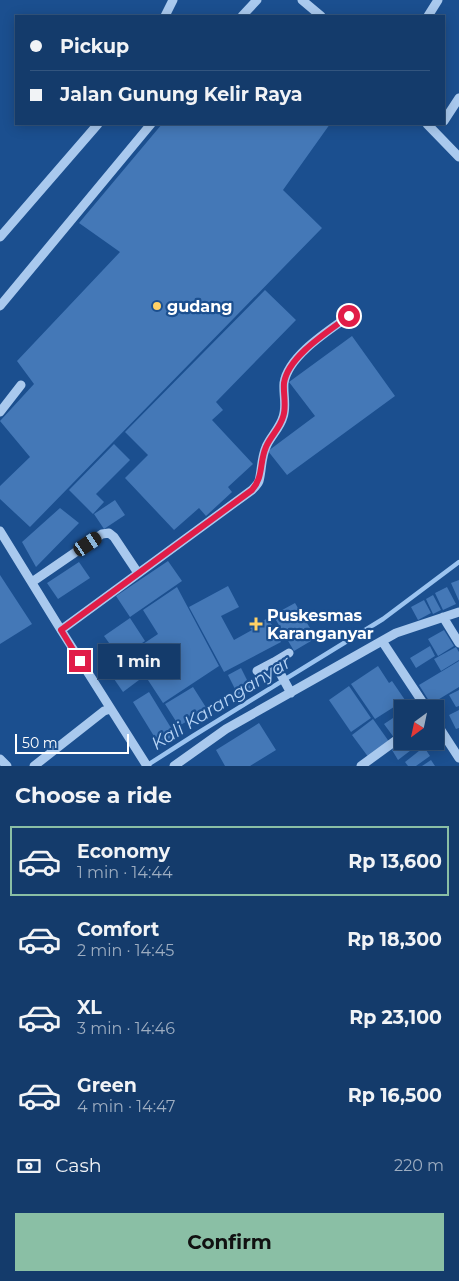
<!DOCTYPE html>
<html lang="en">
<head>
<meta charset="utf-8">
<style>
	body { margin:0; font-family:Montserrat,sans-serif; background:#1d4271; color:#f1f3f6; height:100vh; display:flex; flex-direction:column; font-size:19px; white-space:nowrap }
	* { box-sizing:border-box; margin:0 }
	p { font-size:16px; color:#9dadc1 }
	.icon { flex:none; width:28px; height:28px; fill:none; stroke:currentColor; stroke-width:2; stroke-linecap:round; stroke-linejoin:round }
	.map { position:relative; height:766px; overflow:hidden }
	.sheet { display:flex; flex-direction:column; background:#143b6b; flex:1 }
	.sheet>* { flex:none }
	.guide { position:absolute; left:15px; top:15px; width:430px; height:110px; border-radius:0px; box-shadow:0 2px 12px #0003,0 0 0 1px #33557e; display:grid; align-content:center; height:110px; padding:0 15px; background:#143b6b }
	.needle { width:32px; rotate:213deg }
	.fabs { position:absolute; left:394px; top:700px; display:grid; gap:10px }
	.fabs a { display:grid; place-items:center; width:50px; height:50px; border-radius:0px; background:#143b6b; box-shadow:0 2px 12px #0003,0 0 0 1px #33557e; font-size:25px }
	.scale { position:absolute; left:15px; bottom:12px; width:114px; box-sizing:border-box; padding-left:5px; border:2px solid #fff; border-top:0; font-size:14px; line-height:18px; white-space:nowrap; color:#fff; -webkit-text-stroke:4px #1b4f8f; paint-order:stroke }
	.end { position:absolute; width:22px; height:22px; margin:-11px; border:6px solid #e11d48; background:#fff; box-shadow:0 0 0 2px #fff }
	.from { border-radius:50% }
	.bubble { position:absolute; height:35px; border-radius:0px; background:#143b6b; box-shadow:0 2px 12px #0003,0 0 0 1px #33557e; font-size:16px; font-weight:700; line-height:35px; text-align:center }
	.car { position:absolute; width:15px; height:30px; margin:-15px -8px; border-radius:6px; box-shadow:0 0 4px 1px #0007; background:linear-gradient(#222 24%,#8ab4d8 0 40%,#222 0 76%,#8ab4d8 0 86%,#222 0) }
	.guide b { display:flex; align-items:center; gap:18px; height:48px; font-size:19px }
	.guide b+b { border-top:1px solid #33557e }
	.guide i { width:12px; height:12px; background:#f1f3f6 }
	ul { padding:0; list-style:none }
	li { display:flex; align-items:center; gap:15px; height:70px; margin:0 10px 8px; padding:0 5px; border:2px solid transparent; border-radius:0px }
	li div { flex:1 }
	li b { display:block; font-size:19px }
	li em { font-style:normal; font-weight:700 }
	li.active { border-color:#8abfa5 }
	li>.icon { width:45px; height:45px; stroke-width:1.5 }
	h2 { padding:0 15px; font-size:22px; line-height:60px }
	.pay { display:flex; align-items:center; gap:12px; height:55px; padding:0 15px; font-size:19px }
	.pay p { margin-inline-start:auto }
	.action { display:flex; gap:10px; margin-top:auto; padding:10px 15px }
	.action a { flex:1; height:58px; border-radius:0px; background:#8abfa5; color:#111; font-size:20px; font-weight:700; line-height:58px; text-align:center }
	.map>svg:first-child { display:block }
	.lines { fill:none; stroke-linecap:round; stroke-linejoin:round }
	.stream { stroke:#9cc4f0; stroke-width:4.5 }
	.building { fill:#4478b7 }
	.minor { stroke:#a9c9ee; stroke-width:9 }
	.route { stroke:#e11d48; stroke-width:6 }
	.poi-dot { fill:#ffd166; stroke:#1b4f8f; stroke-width:2 }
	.labels { text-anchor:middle; stroke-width:4.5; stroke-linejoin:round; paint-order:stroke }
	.poi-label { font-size:16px; font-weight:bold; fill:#fff; stroke:#1b4f8f; text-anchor:start }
	.water-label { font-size:18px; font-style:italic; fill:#b5d3f5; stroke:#1b4f8f }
</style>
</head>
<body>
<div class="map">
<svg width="459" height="766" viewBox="0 0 459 766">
	<rect width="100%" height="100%" fill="#1b4f8f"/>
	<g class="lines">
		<path class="stream" d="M 146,766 L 193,736 L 383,619 L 459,562"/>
	</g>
	<path class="building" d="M 162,124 L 330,124 L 283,190 L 322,228 L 30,527 L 0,499 L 0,486 L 30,457 L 0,421 L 34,384 L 17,361 L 120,252 L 79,223 Z
		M 265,290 L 296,320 L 216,402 L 223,410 L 212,420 L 253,464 L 228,487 L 232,492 L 206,516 L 199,508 L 174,530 L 125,478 L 148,455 L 125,432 Z
		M 352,336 L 395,396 L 287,475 L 268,451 L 315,416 L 289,382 Z
		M 114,444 L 130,460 L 96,494 L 104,502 L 93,514 L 69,490 Z
		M 115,500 L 125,515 L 104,529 L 94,514 Z
		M 60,508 L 79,523 L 36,567 L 22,542 Z
		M 168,561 L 182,581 L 130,617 L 116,596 Z
		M 79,562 L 90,578 L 58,599 L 47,583 Z
		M 0,575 L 32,624 L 0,644 Z
		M 459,580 L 459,601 L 451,583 Z
		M 228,586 L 239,607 L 221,616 L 234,640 L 252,630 L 250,628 L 268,618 L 281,642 L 224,672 L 189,607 Z
		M 177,587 L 219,666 L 163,703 L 146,677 L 156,670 L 140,646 L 158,634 L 143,610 Z
		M 447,587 L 456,604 L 443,610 L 435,593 Z
		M 433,595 L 441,610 L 433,614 L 426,599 Z
		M 424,600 L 431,613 L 418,620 L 411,607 Z
		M 295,603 L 316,638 L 294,651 L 273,615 Z
		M 130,618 L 145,641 L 120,658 L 104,636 Z
		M 444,630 L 454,646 L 438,656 L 428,639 Z
		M 430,646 L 435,656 L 416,668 L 410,658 Z
		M 456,647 L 459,652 L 459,660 L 441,671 L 434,659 Z
		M 459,661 L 459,687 L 431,704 L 419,685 Z
		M 132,662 L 143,677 L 123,692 L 112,676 Z
		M 378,666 L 389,683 L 392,681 L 405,700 L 375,719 L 351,684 Z
		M 241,668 L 251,688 L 238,695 L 228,675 Z
		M 349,686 L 371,718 L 351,732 L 329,700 Z
		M 193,687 L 207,709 L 179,726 L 165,704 Z
		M 459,690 L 459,706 L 456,707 L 449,695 Z
		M 149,692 L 176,736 L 160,746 L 133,702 Z
		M 459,710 L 459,728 L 456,729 L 449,715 Z
		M 402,712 L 402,734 L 395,739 L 384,724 Z
		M 373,719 L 390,743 L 369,758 L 352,735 Z
		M 259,723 L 276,750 L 250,766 L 225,766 L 216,750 Z
		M 403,741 L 423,741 L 398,760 L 392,750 Z
		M 424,747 L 430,756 L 416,766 L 408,766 L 405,762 Z
		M 431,760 L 435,766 L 422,766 Z"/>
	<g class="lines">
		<path class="minor" d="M 302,0 L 321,16
			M 165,16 L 173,0
			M 242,16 L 257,0
			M 428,16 L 438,0
			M 444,121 L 459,98
			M 427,124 L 459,157
			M 0,237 L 98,124
			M 0,306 L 151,124
			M 0,412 L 21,385
			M 0,531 L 61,630 L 147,766
			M 32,582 L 102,534 L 109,533 L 114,537 L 138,573
			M 443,617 L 459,643
			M 61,630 L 252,490 C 255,487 258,484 259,481 C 262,470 261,458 266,447 C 270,437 280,428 283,417 C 287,406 283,395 284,383 C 288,356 328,331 349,316
			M 382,641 L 427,709
			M 289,653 L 274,662 L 291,693
			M 257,671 L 274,662
			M 435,721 L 459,758
			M 0,759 L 7,766
			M 34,766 L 104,711 L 110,709
			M 174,766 L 226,729 L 396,633 L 459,612
			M 361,766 L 402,736"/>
	</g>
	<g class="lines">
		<path class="route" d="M 80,661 L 61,630 L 252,490 C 264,476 259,463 266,447 C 270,437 280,428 283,417 C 287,406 283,395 284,383 C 288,356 329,331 349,316"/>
	</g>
	<g class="poi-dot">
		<circle cx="157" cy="306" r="5"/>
		<path d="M253.5 616.5h5v5h5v5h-5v5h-5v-5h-5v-5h5z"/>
	</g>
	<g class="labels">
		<g class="poi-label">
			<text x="167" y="312">gudang</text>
			<text x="267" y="621">Puskesmas<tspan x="267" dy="18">Karanganyar</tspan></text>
		</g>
		<g class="water-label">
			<text transform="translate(221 703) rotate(-32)" y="6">Kali Karanganyar</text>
		</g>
	</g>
</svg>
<div class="fabs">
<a><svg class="needle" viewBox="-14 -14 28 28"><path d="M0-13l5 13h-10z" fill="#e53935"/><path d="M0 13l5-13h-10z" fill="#9dadc1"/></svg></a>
</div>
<div class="scale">50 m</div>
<i class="end from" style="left:349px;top:316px"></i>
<i class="end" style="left:80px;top:661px"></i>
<div class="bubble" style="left:98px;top:644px;width:82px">1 min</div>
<i class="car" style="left:88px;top:544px;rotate:56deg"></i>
<div class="guide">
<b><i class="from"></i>Pickup</b>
<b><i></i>Jalan Gunung Kelir Raya</b>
</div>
</div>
<section class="sheet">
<h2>Choose a ride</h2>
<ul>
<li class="active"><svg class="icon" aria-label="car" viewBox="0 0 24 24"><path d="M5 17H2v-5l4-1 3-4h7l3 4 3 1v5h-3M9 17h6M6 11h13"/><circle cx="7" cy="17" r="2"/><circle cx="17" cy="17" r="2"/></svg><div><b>Economy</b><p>1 min · 14:44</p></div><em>Rp 13,600</em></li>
<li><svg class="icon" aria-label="car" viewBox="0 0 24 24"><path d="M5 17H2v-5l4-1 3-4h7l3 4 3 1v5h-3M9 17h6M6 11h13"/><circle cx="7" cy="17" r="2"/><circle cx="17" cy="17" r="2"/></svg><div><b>Comfort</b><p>2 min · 14:45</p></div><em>Rp 18,300</em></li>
<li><svg class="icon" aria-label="car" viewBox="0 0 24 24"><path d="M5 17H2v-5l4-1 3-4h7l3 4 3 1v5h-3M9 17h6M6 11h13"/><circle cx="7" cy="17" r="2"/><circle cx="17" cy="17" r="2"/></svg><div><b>XL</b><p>3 min · 14:46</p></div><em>Rp 23,100</em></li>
<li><svg class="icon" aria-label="car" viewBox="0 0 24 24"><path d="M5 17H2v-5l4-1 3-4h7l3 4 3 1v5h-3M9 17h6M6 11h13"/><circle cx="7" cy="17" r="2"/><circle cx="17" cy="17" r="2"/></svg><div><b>Green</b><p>4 min · 14:47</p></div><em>Rp 16,500</em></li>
</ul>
<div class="pay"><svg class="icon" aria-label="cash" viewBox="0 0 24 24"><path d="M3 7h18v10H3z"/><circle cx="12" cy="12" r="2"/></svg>Cash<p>220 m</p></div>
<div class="action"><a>Confirm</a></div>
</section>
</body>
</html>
